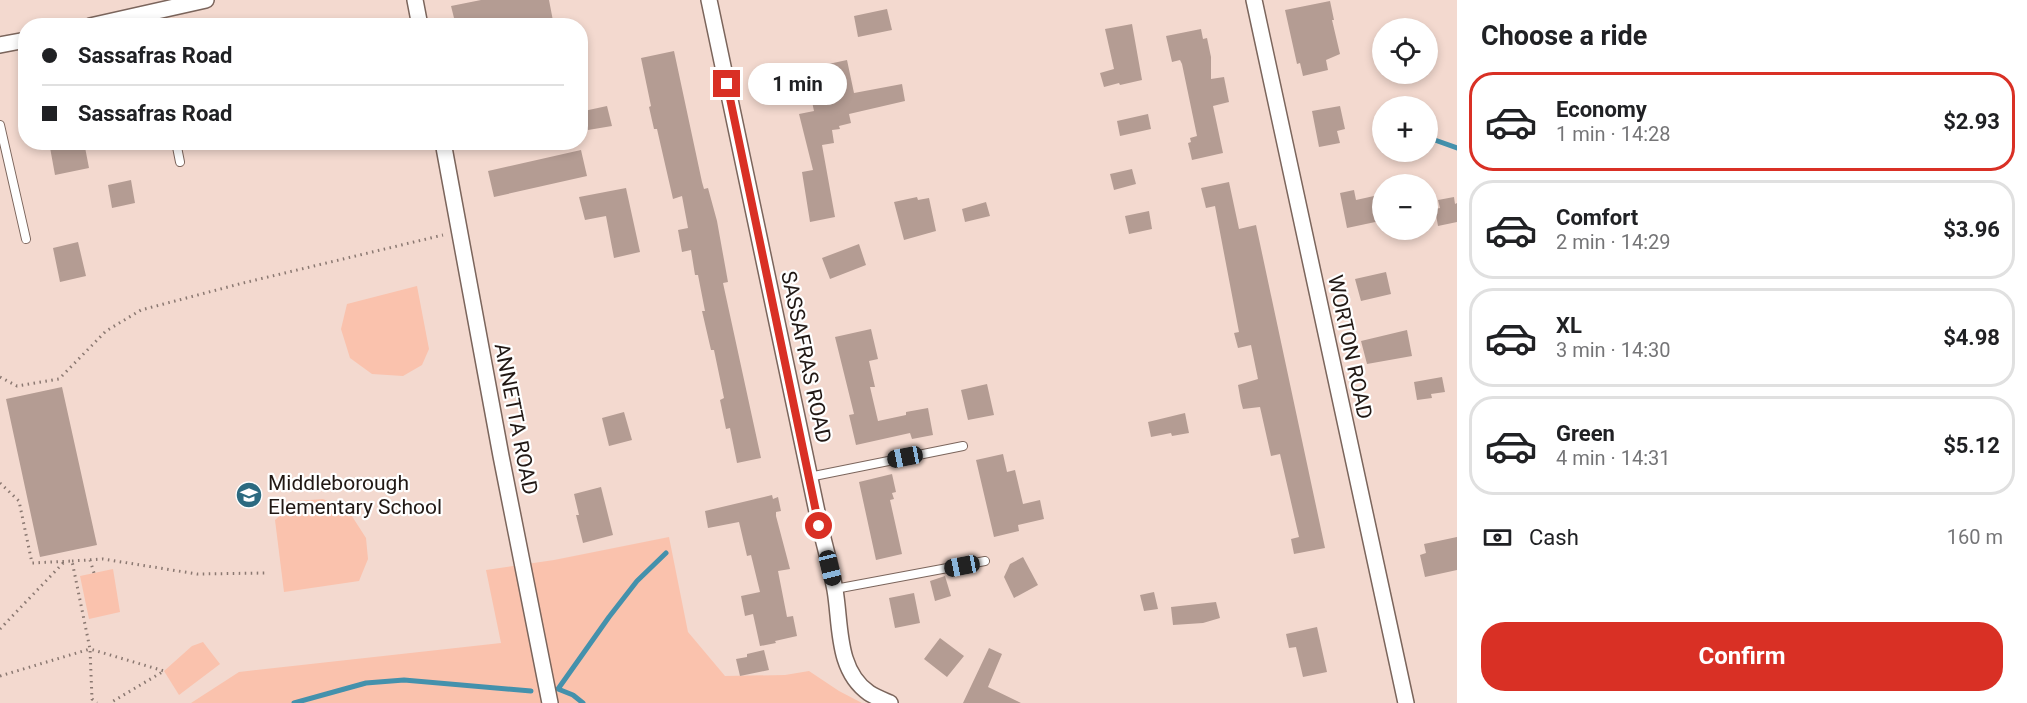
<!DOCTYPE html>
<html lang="en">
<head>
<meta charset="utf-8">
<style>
	body { margin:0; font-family:Roboto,sans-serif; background:#f6f6f6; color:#202124; height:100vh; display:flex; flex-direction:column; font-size:22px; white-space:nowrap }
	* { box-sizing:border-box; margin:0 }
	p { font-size:20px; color:#757577 }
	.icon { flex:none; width:33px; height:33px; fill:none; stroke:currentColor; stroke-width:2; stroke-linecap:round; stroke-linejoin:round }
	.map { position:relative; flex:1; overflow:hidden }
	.drawer { display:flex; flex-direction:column; background:#fff; width:570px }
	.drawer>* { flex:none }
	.banner { position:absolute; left:18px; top:18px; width:570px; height:132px; border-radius:24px; box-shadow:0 3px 9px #0003; display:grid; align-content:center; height:132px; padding:0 24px; background:#fff }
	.tools { position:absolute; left:1372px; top:18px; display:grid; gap:12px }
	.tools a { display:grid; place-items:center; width:66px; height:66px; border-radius:50%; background:#fff; box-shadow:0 3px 9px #0003; font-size:30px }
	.end { position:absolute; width:27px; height:27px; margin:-14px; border:8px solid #d93025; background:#fff; box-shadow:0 0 0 3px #fff }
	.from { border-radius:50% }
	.bubble { position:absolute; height:42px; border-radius:21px; background:#fff; box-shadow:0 3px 9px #0003; font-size:20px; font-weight:700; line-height:42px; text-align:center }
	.car { position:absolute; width:18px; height:36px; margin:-18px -9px; border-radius:8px; box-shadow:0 0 4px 2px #0007; background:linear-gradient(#222 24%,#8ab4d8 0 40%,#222 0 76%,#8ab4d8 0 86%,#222 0) }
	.banner b { display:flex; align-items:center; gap:21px; height:57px; font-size:22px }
	.banner b+b { border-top:2px solid #e0e0e0 }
	.banner i { width:15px; height:15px; background:#202124 }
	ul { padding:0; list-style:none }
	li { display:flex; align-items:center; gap:18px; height:99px; margin:0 12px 9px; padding:0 12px; border:3px solid #e0e0e0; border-radius:24px }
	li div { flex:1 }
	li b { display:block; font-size:22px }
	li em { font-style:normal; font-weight:700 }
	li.selected { border-color:#d93025 }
	li>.icon { width:54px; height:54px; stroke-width:1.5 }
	h2 { padding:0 24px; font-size:27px; line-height:72px }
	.pay { display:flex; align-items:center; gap:15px; height:66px; padding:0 24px; font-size:22px }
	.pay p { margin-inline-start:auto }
	.button { display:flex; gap:12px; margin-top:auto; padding:12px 24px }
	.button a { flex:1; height:69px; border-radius:24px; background:#d93025; color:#fff; font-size:24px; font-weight:700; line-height:69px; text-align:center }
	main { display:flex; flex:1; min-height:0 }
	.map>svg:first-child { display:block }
	.green { fill:#fac2ad }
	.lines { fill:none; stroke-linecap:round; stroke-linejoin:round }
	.stream { stroke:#4491ac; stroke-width:5 }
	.building { fill:#b49c93 }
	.service-casing { stroke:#7b655c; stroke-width:10 }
	.minor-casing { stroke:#7b655c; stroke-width:18 }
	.path { stroke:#8a7871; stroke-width:3; stroke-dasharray:1.5 4.5; stroke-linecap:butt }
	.service { stroke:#fff; stroke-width:8 }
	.minor { stroke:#fff; stroke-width:15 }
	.route { stroke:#d93025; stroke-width:8 }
	.labels { text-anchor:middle; stroke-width:4.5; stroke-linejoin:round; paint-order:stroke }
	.street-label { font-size:21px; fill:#211814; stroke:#fff }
	.poi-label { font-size:21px; fill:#211814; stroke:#fff; text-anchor:start }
</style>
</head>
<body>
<main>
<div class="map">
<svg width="1457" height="703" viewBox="0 0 1457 703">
	<rect width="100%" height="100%" fill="#f3d9cf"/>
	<path class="green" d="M 417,286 L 429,349 L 422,365 L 403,376 L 372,374 L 350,358 L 341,329 L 347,304 Z
		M 323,499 L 348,510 L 366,538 L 368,559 L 359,581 L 284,592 L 275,520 L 296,501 Z
		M 669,537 L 688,632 L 725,676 L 785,675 L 809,671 L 839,691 L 862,703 L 191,703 L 239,672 L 501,643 L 486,570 L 554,560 Z
		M 113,569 L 120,612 L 89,619 L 80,576 Z
		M 203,642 L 220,664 L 179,695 L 164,671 L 192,646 Z"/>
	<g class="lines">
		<path class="stream" d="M 1432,139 L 1457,148
			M 294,703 L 366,683 L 404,680 L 531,691
			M 583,703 L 573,695 L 558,689 L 609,617 L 637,581 L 666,553"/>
	</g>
	<path class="building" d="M 481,0 L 549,0 L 554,26 L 456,26 L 451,6 Z
		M 1330,1 L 1334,20 L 1332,20 L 1340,54 L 1326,60 L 1328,70 L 1303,76 L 1300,63 L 1297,64 L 1285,10 Z
		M 887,9 L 892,30 L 858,37 L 854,16 Z
		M 1132,24 L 1142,80 L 1120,85 L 1119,83 L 1104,87 L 1100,73 L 1114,69 L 1105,29 Z
		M 1201,29 L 1203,39 L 1207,38 L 1211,57 L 1211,79 L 1224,77 L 1229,102 L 1213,106 L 1223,153 L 1192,160 L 1188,143 L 1191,142 L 1190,138 L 1197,136 L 1182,64 L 1180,60 L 1172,62 L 1166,36 Z
		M 674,51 L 702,182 L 704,189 L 708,188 L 717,221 L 728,282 L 723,283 L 761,458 L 737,463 L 730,428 L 726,429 L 720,400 L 724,398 L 714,350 L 711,350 L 702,311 L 705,311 L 698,275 L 695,275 L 691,250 L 682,252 L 678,230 L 688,228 L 682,196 L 673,199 L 657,129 L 654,129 L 649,107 L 651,106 L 641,58 Z
		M 847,60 L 854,93 L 902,84 L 905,101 L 849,114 L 851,123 L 839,126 L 840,129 L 832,130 L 834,143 L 822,145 L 835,217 L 810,222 L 802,172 L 813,170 L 799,114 L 814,111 L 805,69 Z
		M 607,106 L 612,126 L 588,130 L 584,111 Z
		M 1340,106 L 1345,129 L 1337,131 L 1340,143 L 1319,147 L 1312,111 Z
		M 1148,114 L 1151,129 L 1120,136 L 1117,121 Z
		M 49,142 L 84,142 L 89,168 L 55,175 Z
		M 581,150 L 587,176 L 494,197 L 488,171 Z
		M 1132,169 L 1136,184 L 1114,190 L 1110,174 Z
		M 131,180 L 135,203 L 112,208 L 108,185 Z
		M 1229,182 L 1239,229 L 1256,225 L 1325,548 L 1294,554 L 1291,539 L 1299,537 L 1280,454 L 1271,456 L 1260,407 L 1243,409 L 1241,402 L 1238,385 L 1258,379 L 1251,345 L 1238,348 L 1234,333 L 1239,332 L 1215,206 L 1206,208 L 1201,188 Z
		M 626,188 L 640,252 L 614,258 L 606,216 L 585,220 L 579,197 Z
		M 1354,190 L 1356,200 L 1374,196 L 1380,221 L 1347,228 L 1340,193 Z
		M 917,197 L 918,200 L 929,198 L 936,231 L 904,240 L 894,202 Z
		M 1454,197 L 1455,204 L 1457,203 L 1457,222 L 1438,226 L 1435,209 L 1440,208 L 1438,200 Z
		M 986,202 L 990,216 L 965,222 L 962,209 Z
		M 1149,211 L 1152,229 L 1129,234 L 1125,216 Z
		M 78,242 L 86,276 L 60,282 L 53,248 Z
		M 859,244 L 866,265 L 830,279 L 822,258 Z
		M 1386,272 L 1391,294 L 1361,301 L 1355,279 Z
		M 871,329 L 878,359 L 869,361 L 875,387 L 870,387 L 878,421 L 906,415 L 906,412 L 928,408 L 933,435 L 912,439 L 910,433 L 856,445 L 849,415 L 854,414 L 835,337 Z
		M 1407,330 L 1412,356 L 1367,364 L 1361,341 Z
		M 1442,377 L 1445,392 L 1431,394 L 1432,398 L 1417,400 L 1414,382 Z
		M 987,384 L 994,415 L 968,420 L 961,390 Z
		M 62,387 L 97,545 L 40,557 L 6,399 Z
		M 624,412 L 632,440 L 609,446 L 602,418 Z
		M 1185,413 L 1189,433 L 1172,436 L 1171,433 L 1151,437 L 1148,422 Z
		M 1003,454 L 1007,472 L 1015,470 L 1023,504 L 1040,500 L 1044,519 L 1018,525 L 1019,531 L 994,537 L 976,460 Z
		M 892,474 L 896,492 L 892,493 L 894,499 L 890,500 L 902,554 L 876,560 L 859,482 Z
		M 601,487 L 613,535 L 583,543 L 576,515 L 579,515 L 574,494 Z
		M 772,495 L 773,499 L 778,497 L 781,511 L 776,512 L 776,516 L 790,569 L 778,571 L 787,617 L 793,616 L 797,636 L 775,641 L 776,643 L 760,646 L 753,614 L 745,616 L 741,596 L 760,592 L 751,555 L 747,556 L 739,522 L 708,528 L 705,511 Z
		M 1457,537 L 1457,570 L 1425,577 L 1420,555 L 1426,553 L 1424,544 Z
		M 1023,557 L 1038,585 L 1014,598 L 1004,577 L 1010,564 Z
		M 945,576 L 951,596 L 935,601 L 930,581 Z
		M 1154,592 L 1158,609 L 1144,611 L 1140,595 Z
		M 914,593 L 920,623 L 895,628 L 889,598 Z
		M 1216,602 L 1220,618 L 1203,623 L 1173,625 L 1171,607 Z
		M 1317,627 L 1327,672 L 1303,677 L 1296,647 L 1289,648 L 1286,634 Z
		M 940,638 L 964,656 L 947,677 L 924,659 Z
		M 989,648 L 1002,654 L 988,687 L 1021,703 L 963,703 Z
		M 764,650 L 769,670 L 740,676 L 736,659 L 747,657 L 747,654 Z"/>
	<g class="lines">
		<defs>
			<path id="service" d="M 150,12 L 153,26
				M 0,125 L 26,239
				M 176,142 L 180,162
				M 809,477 L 963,446
				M 835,589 L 985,561"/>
			<path id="minor" d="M 415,0 L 420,26
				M 709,0 L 820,526 C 825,547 831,568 835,590 C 841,624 836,670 869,693 C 875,697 883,700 890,703
				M 1254,0 L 1406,703
				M 90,26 L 206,0
				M 0,45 L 26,40
				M 443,142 L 501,456 L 550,703"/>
		</defs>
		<use href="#service" class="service-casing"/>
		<use href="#minor" class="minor-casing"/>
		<path class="path" d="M 0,377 L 17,386 L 59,379 L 106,331 L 141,310 L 243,283 L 443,235
			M 0,483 L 19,501 L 32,563 L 72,561 L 90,649 L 164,671 L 110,703
			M 90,560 L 94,573
			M 72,561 L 103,559 L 197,574 L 266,573
			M 0,629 L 65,561
			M 0,676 L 90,649 L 92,699 L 97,703"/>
		<use href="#service" class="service"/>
		<use href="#minor" class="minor"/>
	</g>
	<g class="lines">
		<path class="route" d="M 727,84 L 819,526"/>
	</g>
	<defs>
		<symbol id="school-disc" viewBox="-11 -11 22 22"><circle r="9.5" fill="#2c6a80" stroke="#fff"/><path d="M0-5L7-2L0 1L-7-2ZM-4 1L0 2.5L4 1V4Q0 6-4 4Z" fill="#fff"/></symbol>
	</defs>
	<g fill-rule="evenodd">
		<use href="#school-disc" x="234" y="480" width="30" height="30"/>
	</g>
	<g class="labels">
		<g class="street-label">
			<text transform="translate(1350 347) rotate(78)" y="7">WORTON ROAD</text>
			<text transform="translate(806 357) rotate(78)" y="7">SASSAFRAS ROAD</text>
			<text transform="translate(516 419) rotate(79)" y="7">ANNETTA ROAD</text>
		</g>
		<g class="poi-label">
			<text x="268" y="490">Middleborough<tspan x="268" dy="24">Elementary School</tspan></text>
		</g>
	</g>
</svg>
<div class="tools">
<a><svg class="icon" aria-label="locate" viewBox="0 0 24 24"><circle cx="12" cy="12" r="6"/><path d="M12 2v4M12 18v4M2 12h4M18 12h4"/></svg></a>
<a>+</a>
<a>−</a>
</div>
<i class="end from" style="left:819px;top:526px"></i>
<i class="end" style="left:727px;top:84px"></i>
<div class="bubble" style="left:748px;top:63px;width:99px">1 min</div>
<i class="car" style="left:905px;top:457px;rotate:259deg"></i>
<i class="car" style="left:962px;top:566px;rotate:259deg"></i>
<i class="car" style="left:830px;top:568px;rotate:166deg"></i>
<div class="banner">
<b><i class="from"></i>Sassafras Road</b>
<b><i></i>Sassafras Road</b>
</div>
</div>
<section class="drawer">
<h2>Choose a ride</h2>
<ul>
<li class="selected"><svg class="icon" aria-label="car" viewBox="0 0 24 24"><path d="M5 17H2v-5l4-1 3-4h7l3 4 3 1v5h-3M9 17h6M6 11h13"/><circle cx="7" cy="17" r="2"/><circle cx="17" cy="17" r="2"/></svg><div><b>Economy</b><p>1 min · 14:28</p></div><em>$2.93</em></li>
<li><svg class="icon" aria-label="car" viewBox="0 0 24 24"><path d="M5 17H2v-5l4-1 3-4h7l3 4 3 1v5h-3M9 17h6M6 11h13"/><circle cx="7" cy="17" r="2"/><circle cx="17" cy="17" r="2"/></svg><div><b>Comfort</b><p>2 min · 14:29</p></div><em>$3.96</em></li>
<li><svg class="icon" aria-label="car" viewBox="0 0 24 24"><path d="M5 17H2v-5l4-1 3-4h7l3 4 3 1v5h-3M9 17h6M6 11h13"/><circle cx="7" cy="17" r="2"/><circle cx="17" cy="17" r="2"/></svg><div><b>XL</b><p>3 min · 14:30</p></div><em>$4.98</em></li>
<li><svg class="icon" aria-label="car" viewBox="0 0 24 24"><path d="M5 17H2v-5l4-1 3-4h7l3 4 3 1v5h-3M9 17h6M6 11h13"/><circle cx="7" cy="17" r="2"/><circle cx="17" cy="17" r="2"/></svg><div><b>Green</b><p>4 min · 14:31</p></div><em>$5.12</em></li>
</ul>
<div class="pay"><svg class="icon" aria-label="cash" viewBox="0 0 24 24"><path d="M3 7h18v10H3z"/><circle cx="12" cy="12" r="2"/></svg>Cash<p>160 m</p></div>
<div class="button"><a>Confirm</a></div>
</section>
</main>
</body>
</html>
